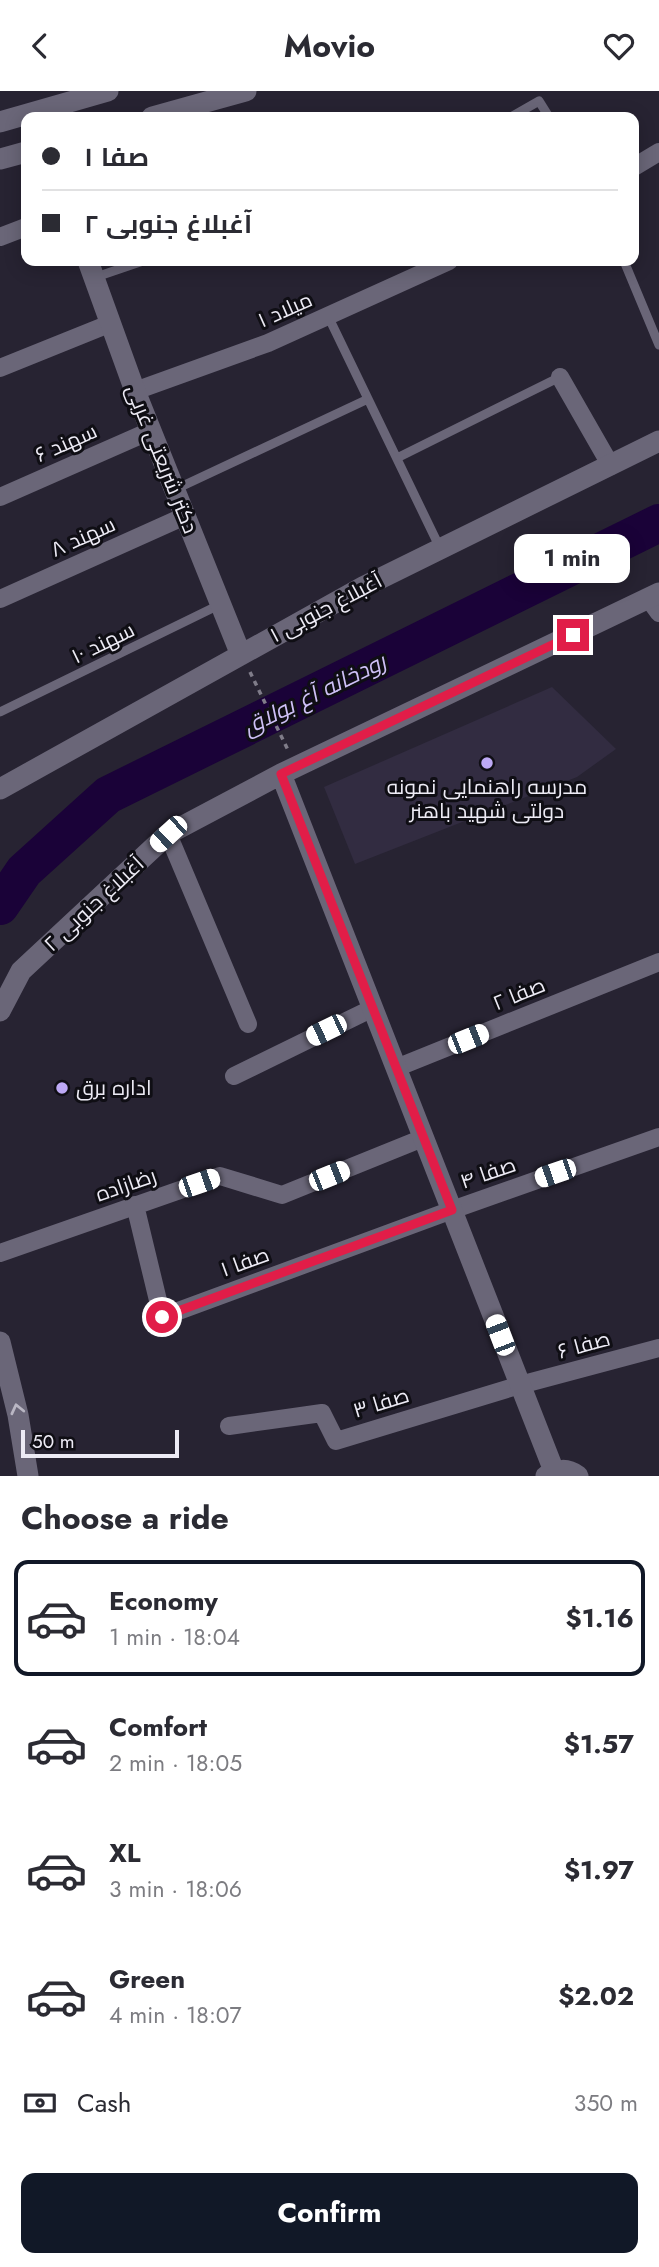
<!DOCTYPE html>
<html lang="en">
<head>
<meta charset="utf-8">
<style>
	body { margin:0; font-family:Jost,Cairo,sans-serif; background:#f2f2f3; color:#2b2b33; height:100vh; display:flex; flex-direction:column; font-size:26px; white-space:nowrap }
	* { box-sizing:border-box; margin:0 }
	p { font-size:23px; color:#7c7c81 }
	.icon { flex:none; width:38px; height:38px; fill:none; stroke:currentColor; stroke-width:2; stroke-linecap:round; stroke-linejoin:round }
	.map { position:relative; height:1385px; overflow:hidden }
	.side { display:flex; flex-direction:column; background:#fff; flex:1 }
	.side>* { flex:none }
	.banner { position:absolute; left:21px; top:21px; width:618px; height:154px; border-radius:14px; box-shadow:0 4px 18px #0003; display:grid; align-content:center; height:154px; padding:0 21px; background:#fff }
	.scale { position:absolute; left:21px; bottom:18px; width:158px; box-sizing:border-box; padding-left:7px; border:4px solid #edebf5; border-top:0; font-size:19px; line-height:24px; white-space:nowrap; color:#edebf5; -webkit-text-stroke:5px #0f0e14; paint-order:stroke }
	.end { position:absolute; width:32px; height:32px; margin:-16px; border:9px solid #e11d48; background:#fff; box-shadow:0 0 0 4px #fff }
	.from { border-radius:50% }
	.bubble { position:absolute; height:49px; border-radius:14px; background:#fff; box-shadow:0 4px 18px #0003; font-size:23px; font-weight:700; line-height:49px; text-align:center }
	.car { position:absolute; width:21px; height:42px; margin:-21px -10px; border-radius:9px; box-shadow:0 0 5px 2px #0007; background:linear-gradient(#fff 24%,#345 0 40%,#fff 0 76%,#345 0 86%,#fff 0) }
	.banner b { display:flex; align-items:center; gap:24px; height:66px; font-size:26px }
	.banner b+b { border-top:2px solid #e1e1e2 }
	.banner i { width:18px; height:18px; background:#2b2b33 }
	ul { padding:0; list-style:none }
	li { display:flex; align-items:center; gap:21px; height:116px; margin:0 14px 10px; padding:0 7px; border:4px solid transparent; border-radius:14px }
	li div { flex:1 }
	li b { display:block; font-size:26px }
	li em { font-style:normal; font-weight:700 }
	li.on { border-color:#111827 }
	li>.icon { width:63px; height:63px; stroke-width:1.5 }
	h2 { padding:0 21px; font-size:32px; line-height:84px }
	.pay { display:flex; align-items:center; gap:18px; height:77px; padding:0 21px; font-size:26px }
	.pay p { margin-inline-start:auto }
	.button { display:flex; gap:14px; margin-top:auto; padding:14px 21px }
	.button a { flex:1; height:80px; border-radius:14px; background:#111827; color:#fff; font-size:28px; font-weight:700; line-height:80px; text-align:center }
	header { display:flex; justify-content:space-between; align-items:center; height:91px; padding:0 21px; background:#fff; font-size:32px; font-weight:700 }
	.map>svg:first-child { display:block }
	.built { fill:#322c41 }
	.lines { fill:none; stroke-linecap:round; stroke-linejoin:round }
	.river { stroke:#1a0238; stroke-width:38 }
	.path { stroke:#7f7c89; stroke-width:3.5; stroke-dasharray:5 5; stroke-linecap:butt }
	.lane { stroke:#6a6678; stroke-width:9 }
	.street { stroke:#6a6678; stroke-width:18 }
	.secondary { stroke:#6a6678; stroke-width:21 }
	.oneway { stroke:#b9b6c3 }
	.route { stroke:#e11d48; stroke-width:9 }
	.poi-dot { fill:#bda9f5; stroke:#0f0e14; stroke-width:2.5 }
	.labels { text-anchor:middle; stroke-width:6; stroke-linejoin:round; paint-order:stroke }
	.street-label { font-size:21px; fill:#edebf5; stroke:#0f0e14 }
	.poi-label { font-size:21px; fill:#edebf5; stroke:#0f0e14 }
	.water-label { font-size:23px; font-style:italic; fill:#cec0f6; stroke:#0f0e14 }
</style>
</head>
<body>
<header><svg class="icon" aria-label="back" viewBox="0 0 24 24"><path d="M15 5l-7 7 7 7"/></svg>Movio<svg class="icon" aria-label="heart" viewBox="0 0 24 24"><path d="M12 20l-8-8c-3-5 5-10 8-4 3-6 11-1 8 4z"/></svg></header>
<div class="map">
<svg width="659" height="1385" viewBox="0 0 659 1385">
	<rect width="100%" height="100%" fill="#272332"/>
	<path class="built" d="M 552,596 L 616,658 L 577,686 L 355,773 L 324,696 Z"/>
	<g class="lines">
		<path class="river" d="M 0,815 L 24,780 L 108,704 L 659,432"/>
		<path class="path" d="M 250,581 L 288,659"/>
		<path class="lane" d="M 511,26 L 539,10 L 549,26
			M 624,170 L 659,254
			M 96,186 L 143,170
			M 328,225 L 440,457
			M 397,367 L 560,286
			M 176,398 L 368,308
			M 0,621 L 221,513"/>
		<path class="street" d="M 634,76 L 659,61
			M 0,146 L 26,136
			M 0,277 L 109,233
			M 560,286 L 611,375
			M 135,300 L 268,252 L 449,170
			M 0,406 L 150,340
			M 648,507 L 659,522
			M 0,508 L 185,425
			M 168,743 L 248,933
			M 396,977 L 659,871
			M 234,985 L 373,917
			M 135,1114 L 162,1226 L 452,1119 L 659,1046
			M 0,1162 L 220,1085 L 282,1104 L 423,1047
			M 229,1335 L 322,1322 L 336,1350 L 520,1294 L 659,1257"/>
		<path class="secondary" d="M 152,26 L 246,0
			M 0,31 L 108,0
			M 0,68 L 26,61
			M 88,170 L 135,300 L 241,564
			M 281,683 L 554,1380
			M 0,698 L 363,496 L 659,350
			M 0,920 L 21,880 L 168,743 L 281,683 L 659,502
			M 0,1251 L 18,1324 L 28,1385
			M 546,1385 C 558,1378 567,1377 578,1385"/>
	</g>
	<defs><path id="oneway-chevron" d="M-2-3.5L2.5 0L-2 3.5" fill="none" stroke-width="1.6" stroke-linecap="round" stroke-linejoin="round" transform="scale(1.75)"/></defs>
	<use class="oneway" href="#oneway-chevron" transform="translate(17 1318) rotate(-103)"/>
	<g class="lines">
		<path class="route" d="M 162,1226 L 452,1119 L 281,683 L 573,544"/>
	</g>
	<g class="poi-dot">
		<circle cx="487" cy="672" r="7"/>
		<circle cx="62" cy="997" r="7"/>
	</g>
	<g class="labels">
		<g class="street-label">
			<text transform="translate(285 219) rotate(-24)" y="7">میلاد ۱</text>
			<text transform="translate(66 352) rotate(-24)" y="7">سهند ۶</text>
			<text transform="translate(162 368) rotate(68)" y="7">دکتر شریعتی غربی</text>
			<text transform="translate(83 446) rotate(-24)" y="7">سهند ۸</text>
			<text transform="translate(326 517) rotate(-28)" y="7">آغبلاغ جنوبی ۱</text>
			<text transform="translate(103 552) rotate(-26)" y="7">سهند ۱۰</text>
			<text transform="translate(94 813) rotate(-43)" y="7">آغبلاغ جنوبی ۲</text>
			<text transform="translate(519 903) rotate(-22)" y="7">صفا ۲</text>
			<text transform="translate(488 1082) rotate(-19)" y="7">صفا ۴</text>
			<text transform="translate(126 1094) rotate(-19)" y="7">رضازاده</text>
			<text transform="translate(245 1171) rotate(-20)" y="7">صفا ۱</text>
			<text transform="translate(584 1254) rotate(-15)" y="7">صفا ۶</text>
			<text transform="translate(381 1312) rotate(-17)" y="7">صفا ۳</text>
		</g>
		<g class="poi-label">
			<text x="487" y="703">مدرسه راهنمایی نمونه<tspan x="487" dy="24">دولتی شهید باهنر</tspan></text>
			<text x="76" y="1004" text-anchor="start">اداره برق</text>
		</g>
		<g class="water-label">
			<text transform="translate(314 603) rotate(-26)" y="8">رودخانه آغ بولاق</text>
		</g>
	</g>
</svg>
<div class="scale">50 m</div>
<i class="end from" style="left:162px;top:1226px"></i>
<i class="end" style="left:573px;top:544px"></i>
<div class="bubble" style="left:514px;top:443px;width:116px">1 min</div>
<i class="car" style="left:168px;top:743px;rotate:227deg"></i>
<i class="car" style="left:326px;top:939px;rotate:244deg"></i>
<i class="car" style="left:468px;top:948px;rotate:68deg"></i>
<i class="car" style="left:555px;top:1082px;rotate:251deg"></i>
<i class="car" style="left:329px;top:1085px;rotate:68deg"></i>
<i class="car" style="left:199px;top:1092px;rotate:71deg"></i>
<i class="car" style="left:500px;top:1244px;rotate:339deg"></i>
<div class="banner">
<b><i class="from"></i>صفا ۱</b>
<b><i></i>آغبلاغ جنوبی ۲</b>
</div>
</div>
<section class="side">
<h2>Choose a ride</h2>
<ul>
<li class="on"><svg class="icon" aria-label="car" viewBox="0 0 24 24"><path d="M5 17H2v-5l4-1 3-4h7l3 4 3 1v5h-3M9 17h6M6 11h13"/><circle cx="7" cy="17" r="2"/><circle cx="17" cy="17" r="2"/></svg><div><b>Economy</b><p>1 min · 18:04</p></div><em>$1.16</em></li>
<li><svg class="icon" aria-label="car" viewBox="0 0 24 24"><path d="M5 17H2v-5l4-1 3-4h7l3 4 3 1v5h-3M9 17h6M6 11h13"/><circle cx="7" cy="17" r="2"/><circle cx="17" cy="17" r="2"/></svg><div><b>Comfort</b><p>2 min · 18:05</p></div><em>$1.57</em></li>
<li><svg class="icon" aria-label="car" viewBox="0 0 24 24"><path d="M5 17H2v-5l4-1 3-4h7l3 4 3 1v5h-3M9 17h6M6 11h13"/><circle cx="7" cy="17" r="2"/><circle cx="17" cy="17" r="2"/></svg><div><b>XL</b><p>3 min · 18:06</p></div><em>$1.97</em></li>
<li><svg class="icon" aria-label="car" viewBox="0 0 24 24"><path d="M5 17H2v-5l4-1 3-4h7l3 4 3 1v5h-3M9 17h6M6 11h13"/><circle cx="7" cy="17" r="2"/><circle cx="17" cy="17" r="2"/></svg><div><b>Green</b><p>4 min · 18:07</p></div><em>$2.02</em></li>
</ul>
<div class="pay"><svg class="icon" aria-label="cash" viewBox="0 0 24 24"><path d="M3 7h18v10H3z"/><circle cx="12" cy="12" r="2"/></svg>Cash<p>350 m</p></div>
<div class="button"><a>Confirm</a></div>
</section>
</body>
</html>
